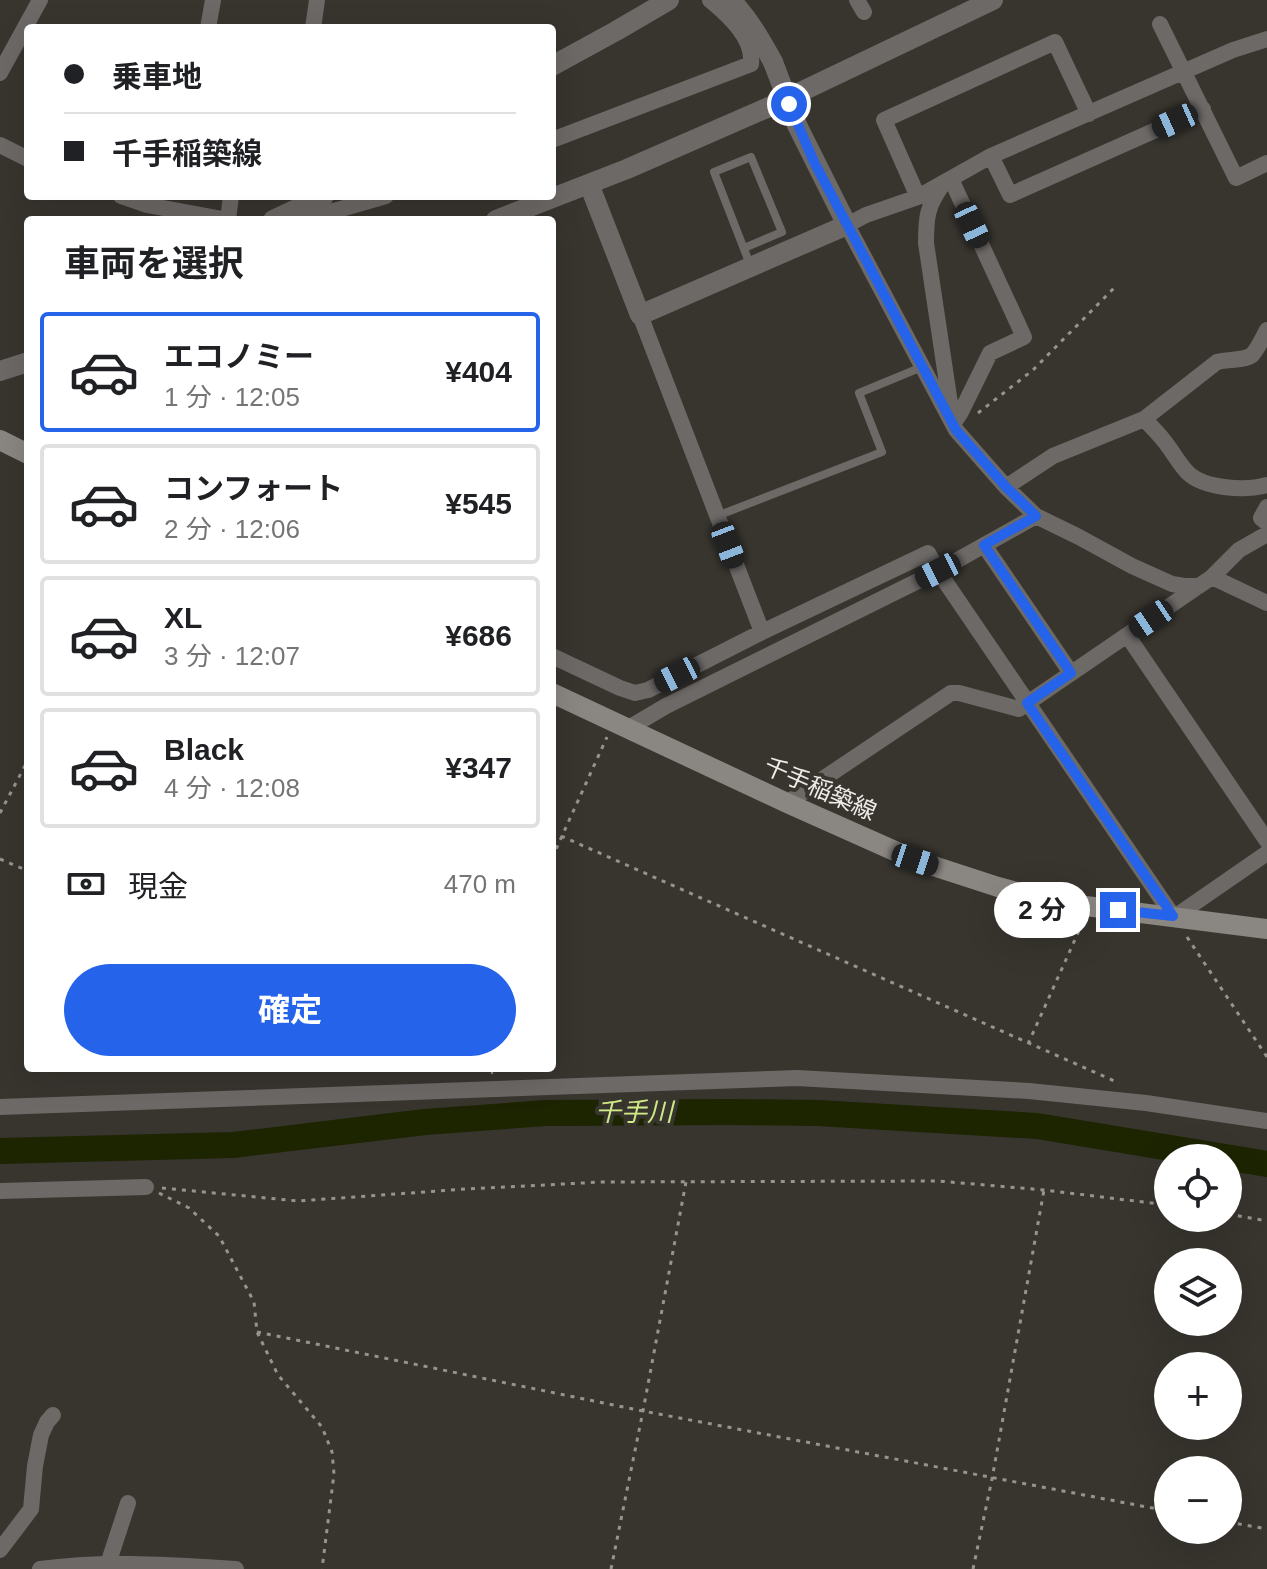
<!DOCTYPE html>
<html lang="ja">
<head>
<meta charset="utf-8">
<style>
	body { margin:0; font-family:Helvetica,"Noto Sans JP",sans-serif; background:#f6f6f6; color:#202124; height:100vh; display:flex; flex-direction:column; font-size:30px; white-space:nowrap }
	* { box-sizing:border-box; margin:0 }
	p { font-size:26px; color:#757577 }
	.icon { flex:none; width:44px; height:44px; fill:none; stroke:currentColor; stroke-width:2; stroke-linecap:round; stroke-linejoin:round }
	.map { position:relative; flex:1; overflow:hidden }
	.drawer { position:absolute; left:24px; top:216px; width:532px; height:856px; display:flex; flex-direction:column; background:#fff; border-radius:8px; box-shadow:0 8px 32px #0002 }
	.drawer>* { flex:none }
	.top-card { position:absolute; left:24px; top:24px; width:532px; height:176px; border-radius:8px; box-shadow:0 8px 32px #0002; display:grid; align-content:center; height:176px; padding:0 40px; background:#fff }
	.fabs { position:absolute; left:1154px; top:1144px; display:grid; gap:16px }
	.fabs a { display:grid; place-items:center; width:88px; height:88px; border-radius:50%; background:#fff; box-shadow:0 8px 32px #0002; font-size:40px }
	.end { position:absolute; width:36px; height:36px; margin:-18px; border:10px solid #2563eb; background:#fff; box-shadow:0 0 0 4px #fff }
	.from { border-radius:50% }
	.bubble { position:absolute; height:56px; border-radius:28px; background:#fff; box-shadow:0 8px 32px #0002; font-size:26px; font-weight:700; line-height:56px; text-align:center }
	.car { position:absolute; width:24px; height:48px; margin:-24px -12px; border-radius:10px; box-shadow:0 0 6px 2px #0007; background:linear-gradient(#222 24%,#8ab4d8 0 40%,#222 0 76%,#8ab4d8 0 86%,#222 0) }
	.top-card b { display:flex; align-items:center; gap:28px; height:76px; font-size:30px }
	.top-card b+b { border-top:2px solid #e0e0e0 }
	.top-card i { width:20px; height:20px; background:#202124 }
	ul { padding:0; list-style:none }
	li { display:flex; align-items:center; gap:24px; height:120px; margin:0 16px 12px; padding:0 24px; border:4px solid #e0e0e0; border-radius:8px }
	li div { flex:1 }
	li b { display:block; font-size:30px }
	li em { font-style:normal; font-weight:700 }
	li.selected { border-color:#2563eb }
	li>.icon { width:72px; height:72px; stroke-width:1.5 }
	h2 { padding:0 40px; font-size:36px; line-height:96px }
	.pay { display:flex; align-items:center; gap:20px; height:88px; padding:0 40px; font-size:30px }
	.pay p { margin-inline-start:auto }
	.cta { display:flex; gap:16px; margin-top:auto; padding:16px 40px }
	.cta a { flex:1; height:92px; border-radius:48px; background:#2563eb; color:#fff; font-size:32px; font-weight:700; line-height:92px; text-align:center }
	.map>svg:first-child { display:block }
	.lines { fill:none; stroke-linecap:round; stroke-linejoin:round }
	.river { stroke:#1c2400; stroke-width:26 }
	.path { stroke:#97948f; stroke-width:3; stroke-dasharray:4 6; stroke-linecap:butt }
	.service { stroke:#6c6967; stroke-width:8 }
	.minor { stroke:#6c6967; stroke-width:16 }
	.tertiary { stroke:#6c6967; stroke-width:20 }
	.secondary { stroke:#8a8682; stroke-width:20 }
	.tertiary-bridge { stroke:#6c6967; stroke-width:20 }
	.route { stroke:#2563eb; stroke-width:10 }
	.labels { text-anchor:middle; stroke-width:8; stroke-linejoin:round; paint-order:stroke }
	.street-label { font-size:24px; fill:#eeece8; stroke:#38352f }
	.water-label { font-size:26px; font-style:italic; fill:#cfe986; stroke:#38352f }
</style>
</head>
<body>
<div class="map">
<svg width="1267" height="1569" viewBox="0 0 1267 1569">
	<rect width="100%" height="100%" fill="#38352f"/>
	<g class="lines">
		<path class="river" d="M 0,1151 L 233,1145 L 425,1122 L 546,1113 L 730,1112 L 818,1113 L 1037,1126 L 1267,1164"/>
		<path class="path" d="M 978,413 L 1033,370 L 1115,287
			M 0,813 L 28,760
			M 552,832 L 1119,1083
			M 552,858 L 607,737
			M 0,859 L 28,871
			M 1187,937 L 1267,1057
			M 1028,1044 L 1082,924
			M 482,1068 L 493,1073
			M 162,1188 L 298,1201 L 466,1189 L 602,1182 L 938,1181 L 1044,1190 L 1168,1205
			M 159,1193 L 189,1208 L 219,1236 L 254,1302 L 257,1332 L 278,1375 L 322,1427 L 332,1452 L 334,1474 L 322,1569
			M 1228,1214 L 1267,1221
			M 257,1332 L 643,1411 L 1168,1511
			M 1228,1522 L 1267,1529
			M 611,1569 L 643,1411 L 686,1182
			M 973,1569 L 992,1479 L 1044,1190"/>
		<path class="service" d="M 744,248 L 782,232 L 751,157 L 714,172 L 751,267
			M 717,516 L 882,452 L 859,393 L 922,367"/>
		<path class="minor" d="M 857,0 L 864,12
			M 1160,24 L 1236,178 L 1267,163
			M 208,28 L 213,0
			M 313,28 L 317,0
			M 0,73 L 40,0
			M 552,140 L 751,64 C 754,38 728,15 710,0
			M 0,145 L 28,159
			M 991,156 L 1010,195 L 1203,109
			M 951,179 L 1024,337 L 990,353 L 961,412 L 953,424
			M 941,187 C 927,207 926,218 926,243 L 951,410
			M 121,196 L 147,205 L 228,220
			M 918,197 L 884,120 L 1055,42 L 1089,114
			M 303,215 L 334,211 L 386,196
			M 228,220 L 231,196
			M 640,315 L 762,632
			M 1144,419 C 1151,426 1159,434 1165,442 C 1173,452 1179,464 1188,473 C 1205,489 1246,491 1267,485
			M 1006,487 L 1053,456 L 1144,419 L 1217,362 C 1227,359 1244,361 1252,355 C 1258,349 1263,337 1267,330
			M 1267,507 L 1261,518 L 1267,523
			M 984,545 L 1071,673
			M 1212,577 L 1267,603
			M 1199,586 L 1184,586 L 1172,584 L 1132,566 L 1079,537 L 1036,516 L 1006,487 L 956,430 L 847,225 L 866,215 L 918,197 L 991,156 L 1233,50 L 1267,39
			M 1127,635 L 1267,841
			M 552,656 L 620,688 L 635,693 L 648,690 L 762,632 L 928,553 L 938,571 L 1173,916
			M 627,729 L 666,706 L 938,571 L 1036,516
			M 787,803 L 951,693 L 959,693 L 1019,709 L 1212,577 L 1239,550 L 1267,534
			M 1176,916 L 1267,853
			M 0,1107 L 797,1078 L 1029,1091 L 1146,1103 L 1267,1121
			M 0,1191 L 146,1187
			M 0,1550 L 31,1509 L 35,1466 L 41,1435 L 47,1422 L 53,1415
			M 108,1564 L 128,1503
			M 40,1569 C 105,1560 171,1565 236,1569"/>
		<path class="tertiary" d="M 731,0 C 749,19 761,40 773,62
			M 552,66 L 616,31 L 669,0
			M 589,184 L 640,315 L 847,225 L 797,125
			M 273,220 L 324,196
			M 496,220 L 627,169 L 769,107 L 993,0
			M 0,371 L 28,362"/>
		<path class="secondary" d="M 0,440 L 28,454
			M 552,693 L 787,803 L 915,860 L 998,887 L 1054,902 L 1267,929"/>
		<path class="tertiary-bridge" d="M 773,62 L 797,125"/>
	</g>
	<g class="lines">
		<path class="route" d="M 789,104 L 814,162 L 956,430 L 1006,487 L 1036,516 L 984,545 L 1071,673 L 1027,703 L 1173,916 L 1118,910"/>
	</g>
	<g class="labels">
		<g class="street-label">
			<text transform="translate(820 789) rotate(24)" y="8">千手稲築線</text>
		</g>
		<g class="water-label">
			<text x="634" y="1121">千手川</text>
		</g>
	</g>
</svg>
<div class="fabs">
<a><svg class="icon" aria-label="locate" viewBox="0 0 24 24"><circle cx="12" cy="12" r="6"/><path d="M12 2v4M12 18v4M2 12h4M18 12h4"/></svg></a>
<a><svg class="icon" aria-label="layers" viewBox="0 0 24 24"><path d="M12 4l9 5-9 5-9-5zM3 14l9 5 9-5"/></svg></a>
<a>+</a>
<a>−</a>
</div>
<i class="end from" style="left:789px;top:104px"></i>
<i class="end" style="left:1118px;top:910px"></i>
<div class="bubble" style="left:994px;top:882px;width:96px">2 分</div>
<i class="car" style="left:1175px;top:121px;rotate:246deg"></i>
<i class="car" style="left:972px;top:225px;rotate:155deg"></i>
<i class="car" style="left:728px;top:545px;rotate:159deg"></i>
<i class="car" style="left:938px;top:571px;rotate:243deg"></i>
<i class="car" style="left:1151px;top:619px;rotate:236deg"></i>
<i class="car" style="left:677px;top:675px;rotate:243deg"></i>
<i class="car" style="left:915px;top:860px;rotate:108deg"></i>
<div class="top-card">
<b><i class="from"></i>乗車地</b>
<b><i></i>千手稲築線</b>
</div>
<section class="drawer">
<h2>車両を選択</h2>
<ul>
<li class="selected"><svg class="icon" aria-label="car" viewBox="0 0 24 24"><path d="M5 17H2v-5l4-1 3-4h7l3 4 3 1v5h-3M9 17h6M6 11h13"/><circle cx="7" cy="17" r="2"/><circle cx="17" cy="17" r="2"/></svg><div><b>エコノミー</b><p>1 分 · 12:05</p></div><em>¥404</em></li>
<li><svg class="icon" aria-label="car" viewBox="0 0 24 24"><path d="M5 17H2v-5l4-1 3-4h7l3 4 3 1v5h-3M9 17h6M6 11h13"/><circle cx="7" cy="17" r="2"/><circle cx="17" cy="17" r="2"/></svg><div><b>コンフォート</b><p>2 分 · 12:06</p></div><em>¥545</em></li>
<li><svg class="icon" aria-label="car" viewBox="0 0 24 24"><path d="M5 17H2v-5l4-1 3-4h7l3 4 3 1v5h-3M9 17h6M6 11h13"/><circle cx="7" cy="17" r="2"/><circle cx="17" cy="17" r="2"/></svg><div><b>XL</b><p>3 分 · 12:07</p></div><em>¥686</em></li>
<li><svg class="icon" aria-label="car" viewBox="0 0 24 24"><path d="M5 17H2v-5l4-1 3-4h7l3 4 3 1v5h-3M9 17h6M6 11h13"/><circle cx="7" cy="17" r="2"/><circle cx="17" cy="17" r="2"/></svg><div><b>Black</b><p>4 分 · 12:08</p></div><em>¥347</em></li>
</ul>
<div class="pay"><svg class="icon" aria-label="cash" viewBox="0 0 24 24"><path d="M3 7h18v10H3z"/><circle cx="12" cy="12" r="2"/></svg>現金<p>470 m</p></div>
<div class="cta"><a>確定</a></div>
</section>
</div>
</body>
</html>
